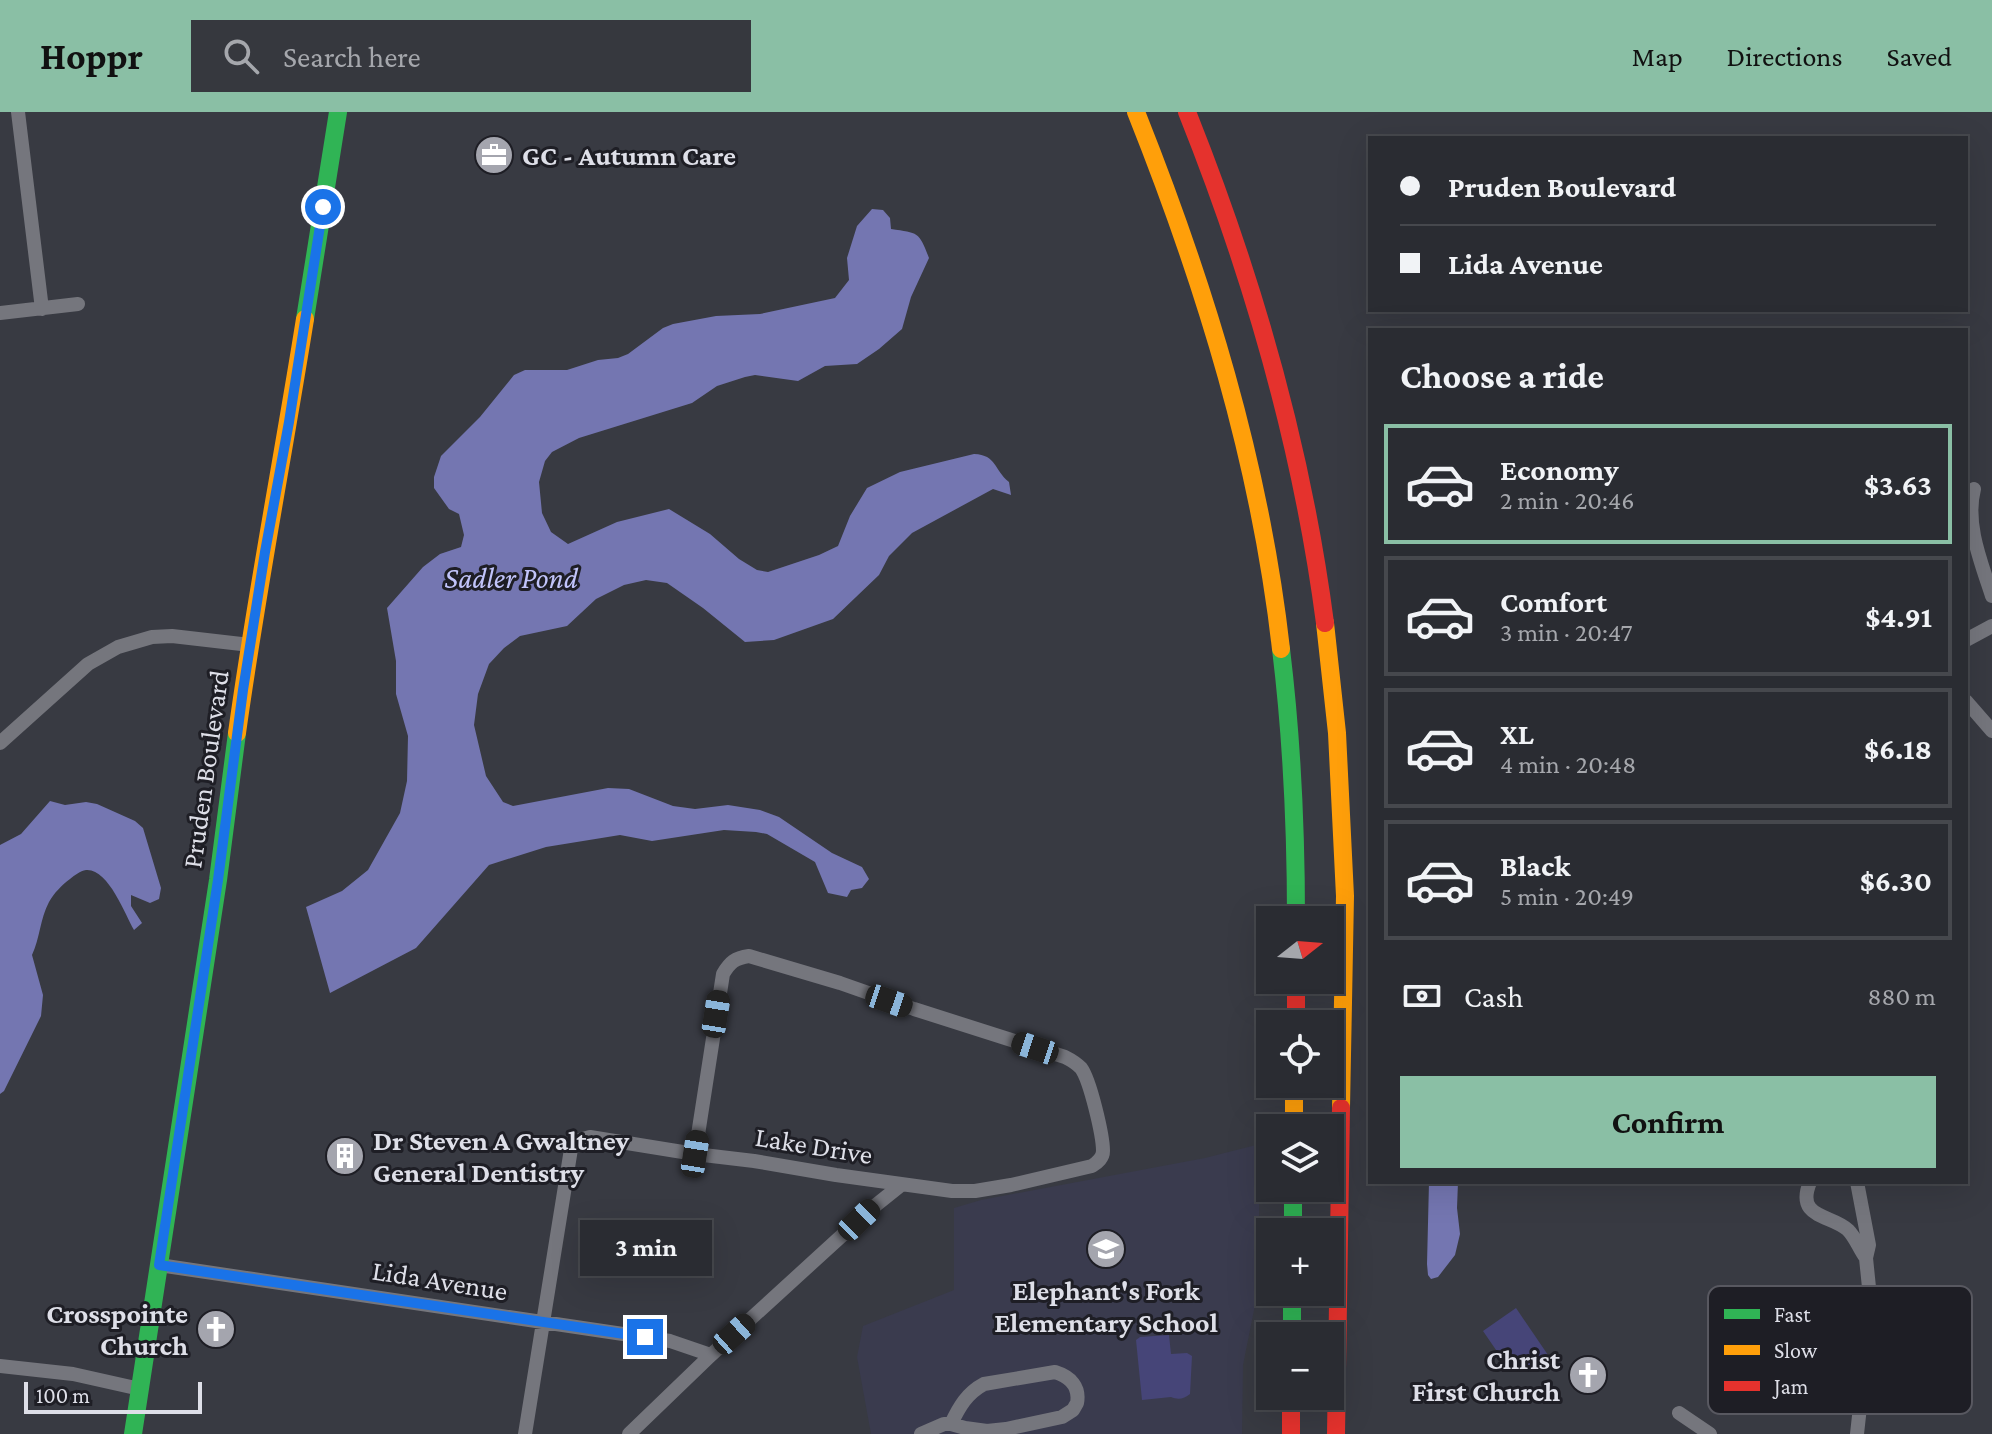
<!DOCTYPE html>
<html lang="en">
<head>
<meta charset="utf-8">
<style>
	body { margin:0; font-family:"Crimson Pro",serif; background:#36383e; color:#f1f3f6; height:100vh; display:flex; flex-direction:column; font-size:30px; white-space:nowrap }
	* { box-sizing:border-box; margin:0 }
	p { font-size:26px; color:#a5a7ac }
	.icon { flex:none; width:44px; height:44px; fill:none; stroke:currentColor; stroke-width:2; stroke-linecap:round; stroke-linejoin:round }
	.map { position:relative; flex:1; overflow:hidden }
	.drawer { position:absolute; left:1368px; top:216px; width:600px; height:856px; display:flex; flex-direction:column; background:#2a2c32; border-radius:0px; box-shadow:0 8px 32px #0002,0 0 0 2px #46484d }
	.drawer>* { flex:none }
	.top-card { position:absolute; left:1368px; top:24px; width:600px; height:176px; border-radius:0px; box-shadow:0 8px 32px #0002,0 0 0 2px #46484d; display:grid; align-content:center; height:176px; padding:0 32px; background:#2a2c32 }
	.needle { width:52px; rotate:73deg }
	.fabs { position:absolute; left:1256px; top:794px; display:grid; gap:16px }
	.fabs a { display:grid; place-items:center; width:88px; height:88px; border-radius:0px; background:#2a2c32; box-shadow:0 8px 32px #0002,0 0 0 2px #46484d; font-size:40px }
	.scale { position:absolute; left:24px; bottom:20px; width:178px; box-sizing:border-box; padding-left:8px; border:4px solid #dedfe8; border-top:0; font-size:22px; line-height:28px; white-space:nowrap; color:#dedfe8; -webkit-text-stroke:6px #1e1e25; paint-order:stroke }
	.end { position:absolute; width:36px; height:36px; margin:-18px; border:10px solid #1a73e8; background:#fff; box-shadow:0 0 0 4px #fff }
	.from { border-radius:50% }
	.bubble { position:absolute; height:56px; border-radius:0px; background:#2a2c32; box-shadow:0 8px 32px #0002,0 0 0 2px #46484d; font-size:26px; font-weight:700; line-height:56px; text-align:center }
	.car { position:absolute; width:24px; height:48px; margin:-24px -12px; border-radius:10px; box-shadow:0 0 6px 2px #0007; background:linear-gradient(#222 24%,#8ab4d8 0 40%,#222 0 76%,#8ab4d8 0 86%,#222 0) }
	.top-card b { display:flex; align-items:center; gap:28px; height:76px; font-size:30px }
	.top-card b+b { border-top:2px solid #46484d }
	.top-card i { width:20px; height:20px; background:#f1f3f6 }
	ul { padding:0; list-style:none }
	li { display:flex; align-items:center; gap:24px; height:120px; margin:0 16px 12px; padding:0 16px; border:4px solid #46484d; border-radius:0px }
	li div { flex:1 }
	li b { display:block; font-size:30px }
	li em { font-style:normal; font-weight:700 }
	li.active { border-color:#8abfa5 }
	li>.icon { width:72px; height:72px; stroke-width:1.5 }
	h2 { padding:0 32px; font-size:36px; line-height:96px }
	.pay { display:flex; align-items:center; gap:20px; height:88px; padding:0 32px; font-size:30px }
	.pay p { margin-inline-start:auto }
	.cta { display:flex; gap:16px; margin-top:auto; padding:16px 32px }
	.cta a { flex:1; height:92px; border-radius:0px; background:#8abfa5; color:#111; font-size:32px; font-weight:700; line-height:92px; text-align:center }
	header { display:flex; align-items:center; gap:48px; box-sizing:border-box; height:112px; padding:0 40px; background:#8abfa5; color:#111 }
	header strong { font-size:38px }
	nav { display:flex; gap:44px; margin-inline-start:auto; font-size:28px }
	.search { width:560px; height:72px; background:#36383e; display:flex; align-items:center; gap:20px; box-sizing:border-box; padding:0 28px; border-radius:0px; color:#a5a7ac; font-size:30px }
	.map>svg:first-child { display:block }
	.built { fill:#3a3b4e }
	.green { fill:#464578 }
	.water { fill:#7476b1 }
	.lines { fill:none; stroke-linecap:round; stroke-linejoin:round }
	.street { stroke:#75767d; stroke-width:14 }
	.fast { stroke:#30b455; stroke-width:18 }
	.slow { stroke:#ff9f0a; stroke-width:18 }
	.jam { stroke:#e5322d; stroke-width:18 }
	.route { stroke:#1a73e8; stroke-width:10 }
	.labels { text-anchor:middle; stroke-width:6; stroke-linejoin:round; paint-order:stroke }
	.poi-label { font-size:28px; font-weight:bold; fill:#dedfe8; stroke:#1e1e25; text-anchor:start }
	.street-label { font-size:28px; fill:#dedfe8; stroke:#1e1e25 }
	.water-label { font-size:30px; font-style:italic; fill:#c1c4fa; stroke:#1e1e25 }
	.key { fill:#1e1e25; stroke:#585860; stroke-width:2 }
	.key-label { font-size:22px; fill:#dedfe8 }
</style>
</head>
<body>
<header>
<strong>Hoppr</strong>
<div class="search"><svg class="icon" aria-label="search" viewBox="0 0 24 24"><circle cx="10" cy="10" r="6"/><path d="M15 15l6 6"/></svg>Search here</div>
<nav><a>Map</a><a>Directions</a><a>Saved</a></nav>
</header>
<div class="map">
<svg width="1992" height="1322" viewBox="0 0 1992 1322">
	<rect width="100%" height="100%" fill="#383a42"/>
	<path class="built" d="M 1260,1032 L 1258,1178 L 1243,1253 L 1242,1322 L 871,1322 L 857,1245 L 863,1214 L 954,1178 L 954,1096 L 981,1088 L 1205,1046 Z"/>
	<path class="green" d="M 1516,1196 L 1548,1243 L 1527,1258 L 1518,1246 L 1507,1254 L 1483,1219 Z
		M 1169,1223 L 1171,1242 L 1187,1241 L 1192,1244 L 1190,1282 C 1184,1287 1178,1288 1171,1285 L 1142,1288 L 1136,1228 L 1140,1225 Z"/>
	<path class="water" d="M 872,97 L 883,98 L 890,106 L 891,117 C 919,121 919,120 929,146 L 911,185 L 902,217 L 879,237 L 857,252 L 825,254 L 798,269 L 755,263 L 745,265 L 717,274 L 692,291 L 579,326 L 552,340 L 545,349 L 539,370 L 542,401 L 551,420 L 568,432 L 617,410 L 669,397 L 710,422 L 739,447 L 757,458 L 768,460 L 819,443 L 838,434 L 850,404 L 867,376 L 900,360 L 974,342 C 997,343 994,358 1009,370 L 1011,383 L 993,377 L 912,421 L 889,444 L 879,463 L 833,507 L 774,528 L 745,530 L 703,496 L 667,471 L 646,468 L 624,473 L 596,487 L 567,514 L 520,524 L 504,536 L 489,552 L 478,582 L 474,613 L 486,664 L 503,690 L 513,694 L 608,676 L 629,677 L 673,694 L 695,697 L 728,693 L 760,698 L 779,705 L 832,741 L 862,755 L 869,767 L 862,776 L 851,778 L 847,785 L 828,781 L 815,750 L 767,722 L 756,720 L 724,718 L 652,729 L 620,723 L 546,735 L 489,753 L 416,836 L 330,881 L 306,795 L 342,779 L 368,758 L 400,701 L 407,669 L 408,624 L 396,582 L 396,549 L 387,496 L 423,455 L 440,442 L 461,435 L 464,423 L 459,402 L 449,397 L 434,376 L 434,365 L 441,344 L 480,305 L 514,263 L 525,258 L 567,258 L 598,248 L 618,246 L 628,242 L 663,216 L 673,212 L 716,204 L 760,202 L 835,186 L 849,168 L 847,146 L 857,114 Z
		M 50,689 L 65,693 L 86,690 L 97,692 L 135,709 L 143,716 L 161,776 L 159,787 L 150,791 L 131,783 L 131,794 L 142,811 L 134,818 C 125,802 108,756 86,758 C 80,759 75,763 70,767 C 62,773 54,781 49,790 C 40,807 40,826 32,843 L 43,883 L 41,904 L 4,979 L 0,982 L 0,733 L 21,722 Z
		M 1429,1070 L 1458,1070 L 1457,1096 L 1460,1122 L 1455,1143 L 1438,1165 L 1431,1167 L 1428,1163 L 1427,1152 Z"/>
	<g class="lines">
		<path class="street" d="M 18,0 L 42,197
			M 0,201 L 78,192
			M 1974,377 C 1965,412 1981,450 1992,484
			M 1966,528 L 1992,514
			M 1966,589 L 1992,619
			M 0,631 L 88,552 L 118,535 L 152,525 L 172,524 L 250,533
			M 1810,1070 C 1795,1107 1831,1102 1848,1118 C 1856,1126 1859,1137 1866,1146
			M 159,1153 L 670,1229 L 711,1243
			M 0,1254 L 73,1262 L 140,1277
			M 1055,1260 C 1071,1265 1080,1275 1077,1291 L 1073,1298 L 1062,1305 L 1006,1317 L 987,1319 L 965,1316 L 951,1312 C 959,1295 967,1281 984,1272 Z
			M 1679,1301 L 1710,1322
			M 525,1322 L 571,1037 L 576,1029 L 590,1025 L 695,1042 L 754,1049 L 836,1063 L 952,1079 L 975,1079 L 1011,1073 L 1092,1054 C 1098,1050 1103,1046 1103,1039 C 1103,1023 1090,968 1081,956 C 1076,951 1071,948 1065,945 L 914,897 L 840,871 L 749,844 C 735,846 730,850 723,862 L 695,1042
			M 629,1322 L 711,1243 L 871,1097 L 901,1073
			M 921,1322 L 944,1312 L 951,1312
			M 1857,1322 L 1871,1195 L 1866,1146 L 1869,1133 L 1857,1070"/>
		<path class="fast" d="M 305,207 L 338,0
			M 1281,537 C 1292,627 1296,717 1296,808
			M 1293,1076 L 1293,1120
			M 1292,1180 L 1292,1224
			M 133,1322 L 218,768 L 237,621"/>
		<path class="slow" d="M 1136,0 C 1205,173 1260,351 1281,537
			M 1325,511 L 1337,621 L 1345,784 L 1341,996
			M 237,621 C 256,483 283,345 305,207
			M 1294,972 L 1294,1016"/>
		<path class="jam" d="M 1187,0 C 1253,165 1302,335 1325,511
			M 1296,868 L 1296,912
			M 1291,1284 L 1291,1322
			M 1336,1322 L 1341,996"/>
	</g>
	<g class="lines">
		<path class="route" d="M 323,95 L 289,310 L 265,440 L 243,578 L 218,768 L 159,1153 L 645,1225"/>
	</g>
	<defs>
		<symbol id="office-disc" viewBox="-11 -11 22 22"><circle r="9.5" fill="#a4a5ae" stroke="#1e1e25"/><path d="M-6-3h4V-5.5h4V-3h4V5H-6ZM-1-4.5V-3h2v-1.5ZM-6 0V1H6V0Z" fill="#fff"/></symbol>
		<symbol id="building-disc" viewBox="-11 -11 22 22"><circle r="9.5" fill="#a4a5ae" stroke="#1e1e25"/><path d="M-4-6H4V6H1V3H-1V6H-4ZM-2.5-4.3h1.7v1.8h-1.7ZM.8-4.3h1.7v1.8H.8ZM-2.5-1h1.7V.8h-1.7ZM.8-1h1.7V.8H.8Z" fill="#fff"/></symbol>
		<symbol id="school-disc" viewBox="-11 -11 22 22"><circle r="9.5" fill="#a4a5ae" stroke="#1e1e25"/><path d="M0-5L7-2L0 1L-7-2ZM-4 1L0 2.5L4 1V4Q0 6-4 4Z" fill="#fff"/></symbol>
		<symbol id="church-disc" viewBox="-11 -11 22 22"><circle r="9.5" fill="#a4a5ae" stroke="#1e1e25"/><path d="M-1.2-6h2.4v3.5h3.3v2.4h-3.3V6h-2.4V-.1h-3.3v-2.4h3.3Z" fill="#fff"/></symbol>
	</defs>
	<g fill-rule="evenodd">
		<use href="#office-disc" x="472" y="21" width="44" height="44"/>
		<use href="#building-disc" x="323" y="1022" width="44" height="44"/>
		<use href="#school-disc" x="1084" y="1115" width="44" height="44"/>
		<use href="#church-disc" x="194" y="1195" width="44" height="44"/>
		<use href="#church-disc" x="1566" y="1241" width="44" height="44"/>
	</g>
	<g class="labels">
		<g class="poi-label">
			<text x="522" y="53">GC - Autumn Care</text>
			<text x="373" y="1038">Dr Steven A Gwaltney<tspan x="373" dy="32">General Dentistry</tspan></text>
			<text x="1106" y="1188" text-anchor="middle">Elephant's Fork<tspan x="1106" dy="32">Elementary School</tspan></text>
			<text x="188" y="1211" text-anchor="end">Crosspointe<tspan x="188" dy="32">Church</tspan></text>
			<text x="1560" y="1257" text-anchor="end">Christ<tspan x="1560" dy="32">First Church</tspan></text>
		</g>
		<g class="street-label">
			<text transform="translate(205 657) rotate(-82)" y="10">Pruden Boulevard</text>
			<text transform="translate(814 1033) rotate(9)" y="10">Lake Drive</text>
			<text transform="translate(440 1168) rotate(9)" y="10">Lida Avenue</text>
		</g>
		<g class="water-label">
			<text x="511" y="476">Sadler Pond</text>
		</g>
	</g>
	<rect x="1708" y="1174" width="264" height="128" rx="12" class="key"/>
	<rect x="1724" y="1197" width="36" height="10" fill="#30b455"/>
	<rect x="1724" y="1233" width="36" height="10" fill="#ff9f0a"/>
	<rect x="1724" y="1269" width="36" height="10" fill="#e5322d"/>
	<g class="key-label">
		<text x="1774" y="1210">Fast</text>
		<text x="1774" y="1246">Slow</text>
		<text x="1774" y="1282">Jam</text>
	</g>
</svg>
<div class="fabs">
<a><svg class="needle" viewBox="-14 -14 28 28"><path d="M0-13l5 13h-10z" fill="#e53935"/><path d="M0 13l5-13h-10z" fill="#a5a7ac"/></svg></a>
<a><svg class="icon" aria-label="locate" viewBox="0 0 24 24"><circle cx="12" cy="12" r="6"/><path d="M12 2v4M12 18v4M2 12h4M18 12h4"/></svg></a>
<a><svg class="icon" aria-label="layers" viewBox="0 0 24 24"><path d="M12 4l9 5-9 5-9-5zM3 14l9 5 9-5"/></svg></a>
<a>+</a>
<a>−</a>
</div>
<div class="scale">100 m</div>
<i class="end from" style="left:323px;top:95px"></i>
<i class="end" style="left:645px;top:1225px"></i>
<div class="bubble" style="left:580px;top:1108px;width:132px">3 min</div>
<i class="car" style="left:889px;top:889px;rotate:109deg"></i>
<i class="car" style="left:716px;top:902px;rotate:9deg"></i>
<i class="car" style="left:1035px;top:936px;rotate:288deg"></i>
<i class="car" style="left:695px;top:1042px;rotate:9deg"></i>
<i class="car" style="left:859px;top:1108px;rotate:46deg"></i>
<i class="car" style="left:734px;top:1222px;rotate:48deg"></i>
<div class="top-card">
<b><i class="from"></i>Pruden Boulevard</b>
<b><i></i>Lida Avenue</b>
</div>
<section class="drawer">
<h2>Choose a ride</h2>
<ul>
<li class="active"><svg class="icon" aria-label="car" viewBox="0 0 24 24"><path d="M5 17H2v-5l4-1 3-4h7l3 4 3 1v5h-3M9 17h6M6 11h13"/><circle cx="7" cy="17" r="2"/><circle cx="17" cy="17" r="2"/></svg><div><b>Economy</b><p>2 min · 20:46</p></div><em>$3.63</em></li>
<li><svg class="icon" aria-label="car" viewBox="0 0 24 24"><path d="M5 17H2v-5l4-1 3-4h7l3 4 3 1v5h-3M9 17h6M6 11h13"/><circle cx="7" cy="17" r="2"/><circle cx="17" cy="17" r="2"/></svg><div><b>Comfort</b><p>3 min · 20:47</p></div><em>$4.91</em></li>
<li><svg class="icon" aria-label="car" viewBox="0 0 24 24"><path d="M5 17H2v-5l4-1 3-4h7l3 4 3 1v5h-3M9 17h6M6 11h13"/><circle cx="7" cy="17" r="2"/><circle cx="17" cy="17" r="2"/></svg><div><b>XL</b><p>4 min · 20:48</p></div><em>$6.18</em></li>
<li><svg class="icon" aria-label="car" viewBox="0 0 24 24"><path d="M5 17H2v-5l4-1 3-4h7l3 4 3 1v5h-3M9 17h6M6 11h13"/><circle cx="7" cy="17" r="2"/><circle cx="17" cy="17" r="2"/></svg><div><b>Black</b><p>5 min · 20:49</p></div><em>$6.30</em></li>
</ul>
<div class="pay"><svg class="icon" aria-label="cash" viewBox="0 0 24 24"><path d="M3 7h18v10H3z"/><circle cx="12" cy="12" r="2"/></svg>Cash<p>880 m</p></div>
<div class="cta"><a>Confirm</a></div>
</section>
</div>
</body>
</html>
